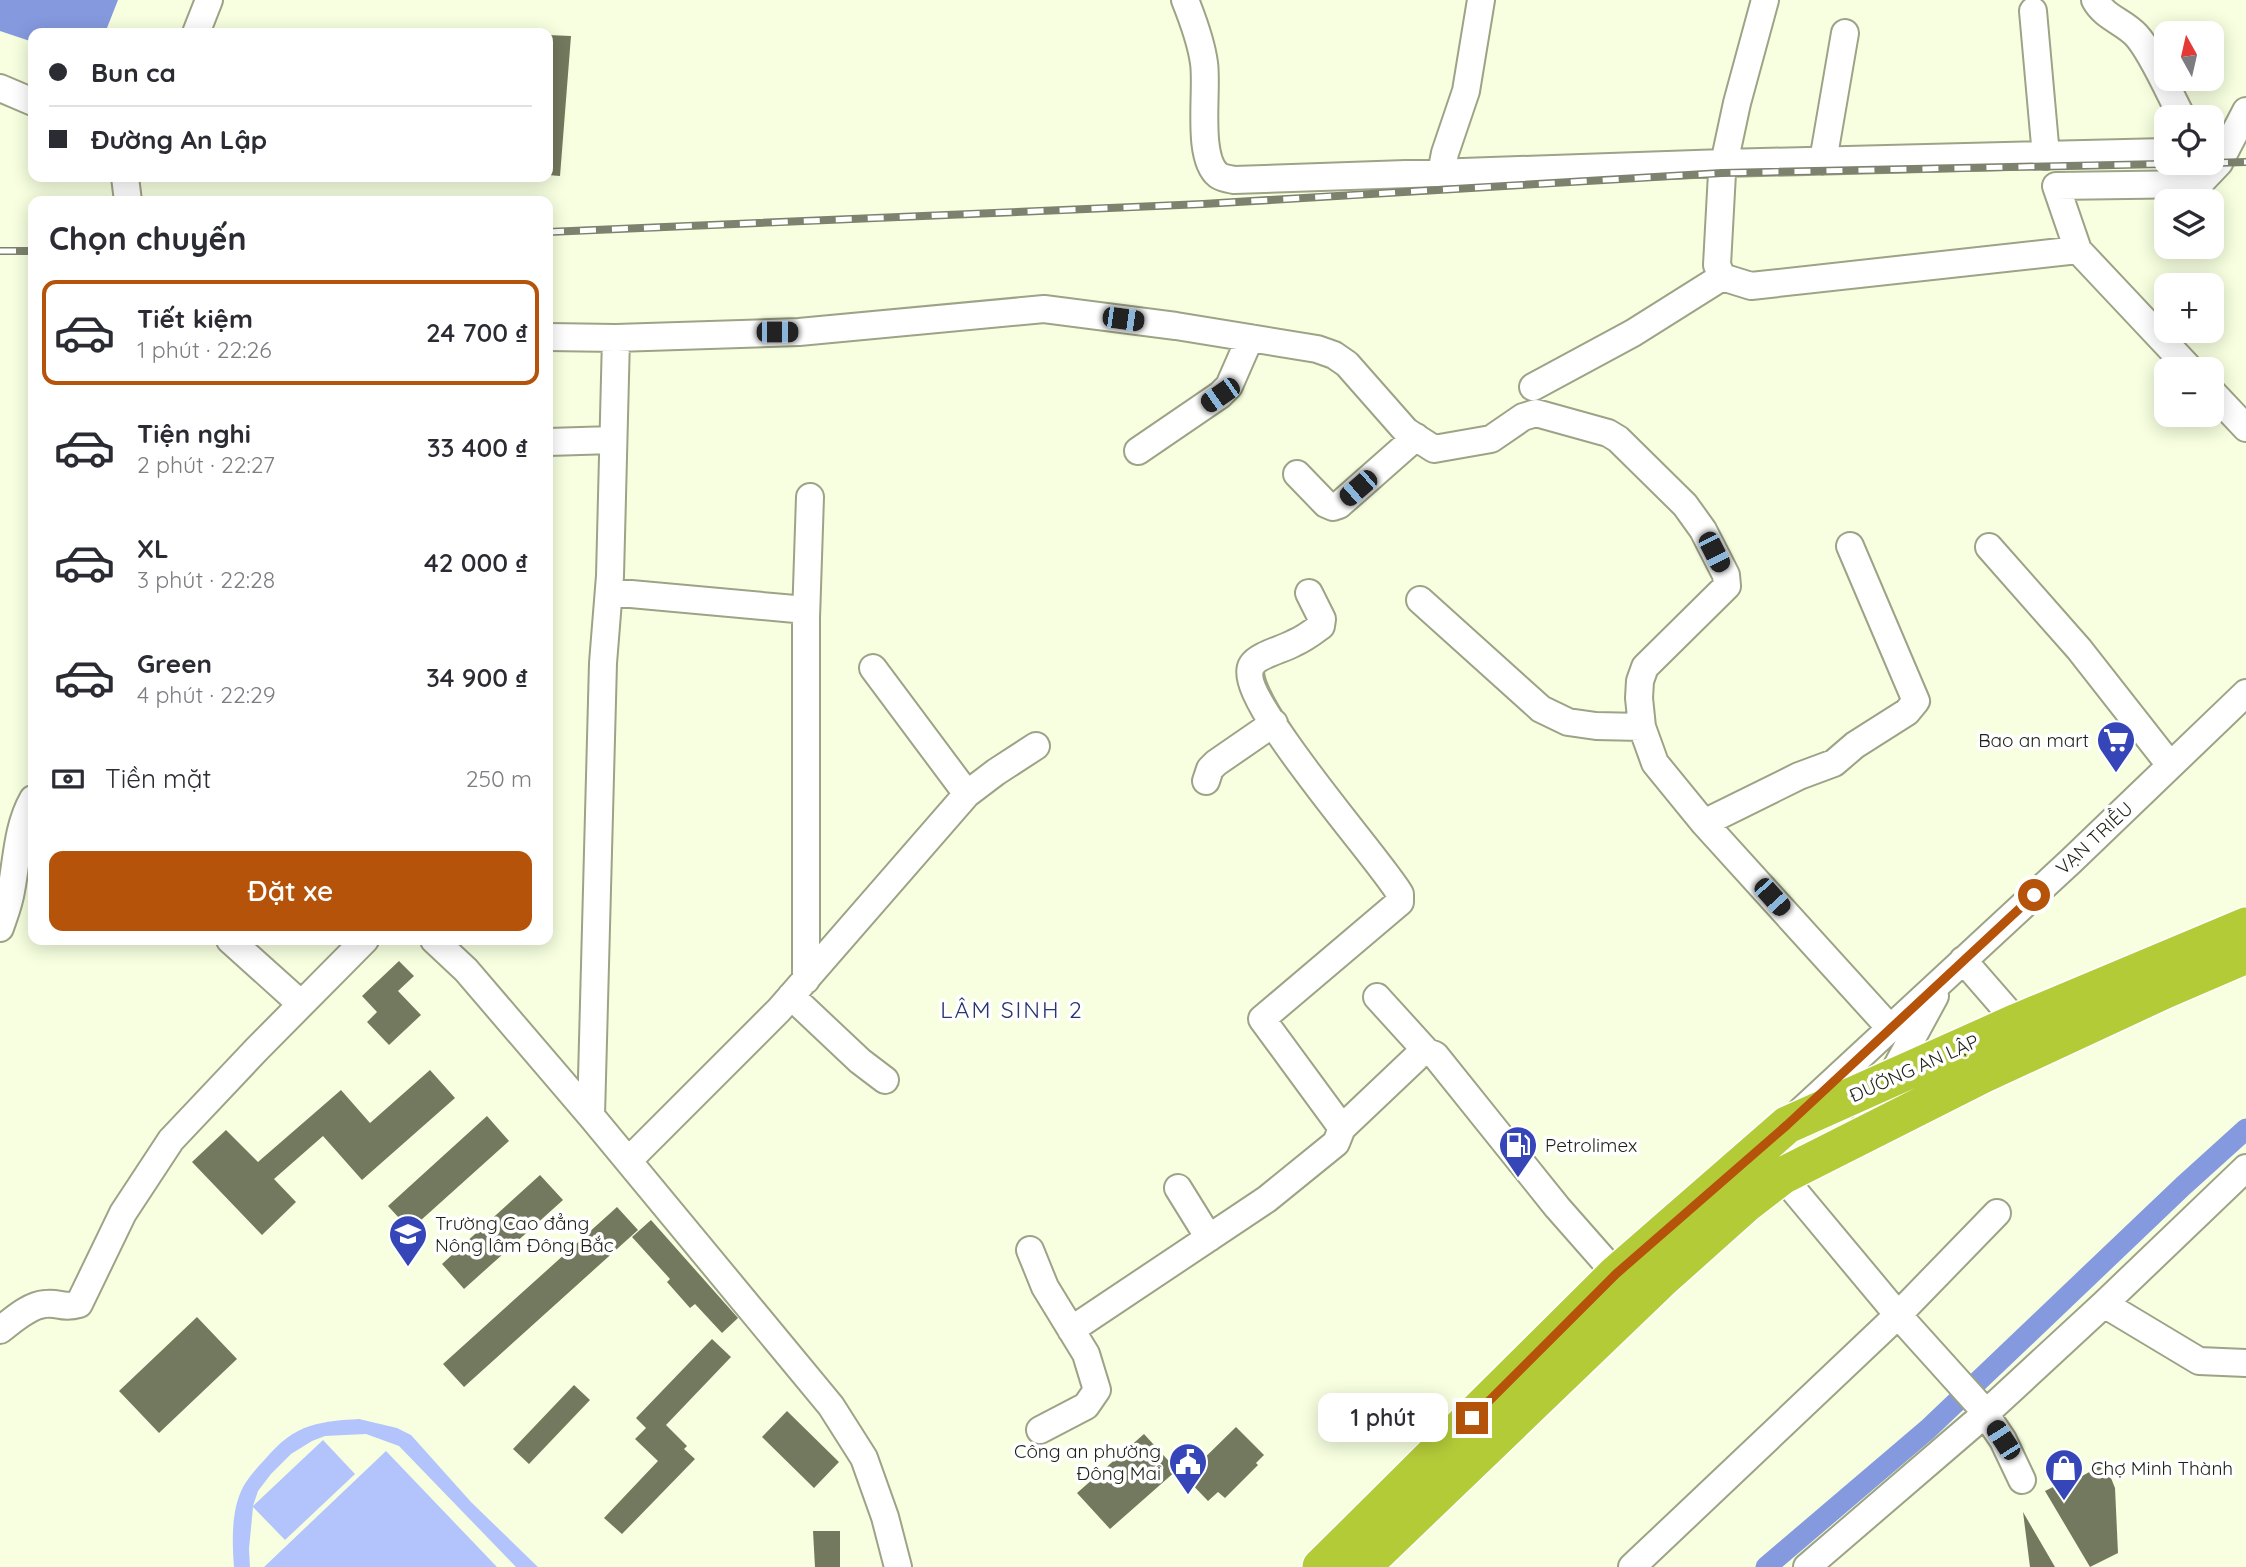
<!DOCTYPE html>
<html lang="vi">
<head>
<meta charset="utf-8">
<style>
	body { margin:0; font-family:Quicksand,sans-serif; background:#f2f2f3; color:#2b2b33; height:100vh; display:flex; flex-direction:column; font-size:26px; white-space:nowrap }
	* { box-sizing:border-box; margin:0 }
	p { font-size:23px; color:#7c7c81 }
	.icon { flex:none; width:38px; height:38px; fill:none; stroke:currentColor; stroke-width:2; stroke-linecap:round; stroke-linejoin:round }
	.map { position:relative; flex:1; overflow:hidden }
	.sheet { position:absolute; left:28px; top:196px; width:525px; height:749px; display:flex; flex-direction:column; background:#fff; border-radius:14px; box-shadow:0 4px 18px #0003 }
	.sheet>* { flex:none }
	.banner { position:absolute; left:28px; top:28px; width:525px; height:154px; border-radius:14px; box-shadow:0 4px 18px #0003; display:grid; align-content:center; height:154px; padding:0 21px; background:#fff }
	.needle { width:46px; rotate:352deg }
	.buttons { position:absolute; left:2154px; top:21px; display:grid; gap:14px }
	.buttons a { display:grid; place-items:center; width:70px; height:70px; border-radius:14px; background:#fff; box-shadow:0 4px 18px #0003; font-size:35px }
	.end { position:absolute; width:32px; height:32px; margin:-16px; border:9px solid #b45309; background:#fff; box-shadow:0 0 0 4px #fff }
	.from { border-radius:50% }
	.bubble { position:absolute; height:49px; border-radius:14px; background:#fff; box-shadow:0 4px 18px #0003; font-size:23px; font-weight:600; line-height:49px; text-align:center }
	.car { position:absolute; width:21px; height:42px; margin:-21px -10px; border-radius:9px; box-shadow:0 0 5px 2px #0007; background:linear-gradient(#222 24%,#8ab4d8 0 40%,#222 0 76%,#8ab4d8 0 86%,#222 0) }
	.banner b { display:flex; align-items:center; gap:24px; height:66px; font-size:26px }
	.banner b+b { border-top:2px solid #e1e1e2 }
	.banner i { width:18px; height:18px; background:#2b2b33 }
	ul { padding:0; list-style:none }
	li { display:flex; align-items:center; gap:21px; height:105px; margin:0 14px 10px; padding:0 7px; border:4px solid transparent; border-radius:14px }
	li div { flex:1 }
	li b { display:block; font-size:26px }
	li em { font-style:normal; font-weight:600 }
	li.on { border-color:#b45309 }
	li>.icon { width:63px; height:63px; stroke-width:1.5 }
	h2 { padding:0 21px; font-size:32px; line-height:84px }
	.pay { display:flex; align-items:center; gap:18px; height:77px; padding:0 21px; font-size:26px }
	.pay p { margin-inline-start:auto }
	.button { display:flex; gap:14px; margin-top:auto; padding:14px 21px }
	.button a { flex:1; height:80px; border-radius:14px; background:#b45309; color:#fff; font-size:28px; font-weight:600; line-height:80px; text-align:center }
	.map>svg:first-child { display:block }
	.green { fill:#b3c4fd }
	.water { fill:#8599de }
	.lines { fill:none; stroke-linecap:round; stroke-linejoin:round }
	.canal { stroke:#8599de; stroke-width:21 }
	.building { fill:#73795e }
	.minor-casing { stroke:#9ca386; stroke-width:30 }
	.highway-casing { stroke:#fff; stroke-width:40 }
	.minor { stroke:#fff; stroke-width:26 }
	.highway { stroke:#b4cb38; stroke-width:37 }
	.rail-casing { stroke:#7d826e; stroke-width:8 }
	.rail { stroke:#fff; stroke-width:5; stroke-dasharray:16; stroke-linecap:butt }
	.route { stroke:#b45309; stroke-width:9 }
	.labels { text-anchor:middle; stroke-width:7; stroke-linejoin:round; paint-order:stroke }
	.poi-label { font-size:19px; fill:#1e2116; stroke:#fff; text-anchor:start }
	.street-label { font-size:19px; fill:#1e2116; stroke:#fff }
	.quarter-label { font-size:23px; letter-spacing:2px; fill:#29356f; stroke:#fff }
</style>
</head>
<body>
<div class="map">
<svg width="2246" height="1567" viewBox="0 0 2246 1567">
	<rect width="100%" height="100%" fill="#f7ffe0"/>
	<path class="green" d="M 359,1419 L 397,1428 L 411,1435 L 471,1502 L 538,1567 L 516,1567 L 399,1446 L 366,1434 L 325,1436 L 312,1441 L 291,1454 L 271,1474 L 258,1491 L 253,1506 L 323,1440 L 355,1474 L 285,1540 L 253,1507 L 249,1549 L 250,1567 L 234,1567 C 232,1542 231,1510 243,1487 C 249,1476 259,1466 267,1457 C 278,1444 293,1431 310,1426 C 326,1421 342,1420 359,1419 Z
		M 386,1451 L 497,1567 L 264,1567 Z"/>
	<path class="water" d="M 0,0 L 118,0 L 105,33 L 33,33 L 33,42 L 0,31 Z"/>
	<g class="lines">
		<path class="canal" d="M 1766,1567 L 1928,1429 L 2183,1186 L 2246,1129"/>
	</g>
	<path class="building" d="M 548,35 L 571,36 L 560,176 L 548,175 Z
		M 399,961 L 414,976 L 398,991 L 421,1015 L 389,1045 L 367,1022 L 377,1012 L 362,996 Z
		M 430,1070 L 455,1098 L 362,1180 L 323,1136 L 274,1179 L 296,1202 L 262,1235 L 192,1162 L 226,1130 L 258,1162 L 341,1090 L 370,1123 Z
		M 487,1116 L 509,1141 L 410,1230 L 388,1206 Z
		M 540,1175 L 563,1200 L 464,1289 L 442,1264 Z
		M 617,1207 L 638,1230 L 464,1387 L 443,1364 Z
		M 651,1220 L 738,1318 L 722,1333 L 695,1304 L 690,1308 L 667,1282 L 670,1279 L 632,1237 Z
		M 197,1317 L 237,1359 L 159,1433 L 119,1391 Z
		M 712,1339 L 731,1357 L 666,1425 L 687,1446 L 684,1449 L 695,1459 L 622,1534 L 604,1518 L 658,1461 L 635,1439 L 646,1428 L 636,1418 Z
		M 574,1385 L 590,1400 L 529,1464 L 513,1449 Z
		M 787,1411 L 839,1462 L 814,1488 L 762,1437 Z
		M 1236,1427 L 1264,1455 L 1256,1463 L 1258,1465 L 1225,1498 L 1218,1492 L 1208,1501 L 1185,1477 Z
		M 1144,1434 L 1177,1470 L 1110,1529 L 1077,1493 Z
		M 2105,1463 L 2115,1488 L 2118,1553 L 2090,1567 L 2045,1491 L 2069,1479 L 2070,1483 Z
		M 2023,1512 L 2055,1567 L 2030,1567 Z
		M 813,1531 L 840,1531 L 840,1567 L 815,1567 Z"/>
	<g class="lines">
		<defs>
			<path id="minor" d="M 1185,0 C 1193,20 1201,41 1204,63 C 1208,90 1196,157 1218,175 C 1222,178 1229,179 1234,180 L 1724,163 L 2166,152
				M 1765,0 L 1737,103 L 1722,173 L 1717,265 L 1722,277 L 1751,286 L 2078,250
				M 2095,0 C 2105,18 2123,21 2136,35 C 2152,52 2170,95 2182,117
				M 2033,11 L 2046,156
				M 196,33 L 209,0
				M 0,88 L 33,102
				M 1823,161 L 1845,33
				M 1441,173 L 1445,153 L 1466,91 L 1481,0
				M 125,177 L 128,201
				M 548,337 L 616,338 L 799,332 L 1044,309 L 1176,326 L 1317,349 L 1334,355 L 1347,364 L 1406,431 L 1434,449 L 1491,439 L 1523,417 L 1536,413 L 1608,433 L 1618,439 L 1685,505 L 1703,530 L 1726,575 L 1727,586 L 1645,667 L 1640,681 L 1639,698 L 1642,727 L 1655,763 L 1704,823 L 1890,1028
				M 2190,369 L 2078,250 L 2056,186 L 2199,184 L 2219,163 L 2246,111
				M 1533,387 L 1633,333 L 1722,277
				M 2212,392 L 2246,428
				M 548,442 L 613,440
				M 1138,451 L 1220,395 L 1229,386 L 1250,338
				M 1297,474 L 1326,504 L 1333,507 L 1339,505 L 1416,437
				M 1989,547 L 2079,649 L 2170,765
				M 609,592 L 806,610
				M 1420,600 L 1541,709 L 1568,722 L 1596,726 L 1642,727
				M 873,668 L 967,794
				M 1206,781 L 1210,769 L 1216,763 L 1274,723
				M 1704,823 L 1799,776 L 1834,763 L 1855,745 L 1907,712 L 1916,701 L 1850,546
				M 0,928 C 4,916 9,904 11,891 C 17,860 17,827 33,799
				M 230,940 L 301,1004
				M 434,940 L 466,970 L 591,1116 L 831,1406 L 864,1458 L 885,1517 L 898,1567
				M 1963,960 L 2017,1022
				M 806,980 L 806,618 L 810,497
				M 791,996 L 860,1061 L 885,1080
				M 1377,997 L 1427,1052
				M 1801,1111 L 2071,861 L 2246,693
				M 591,1116 L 603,663 L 610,576 L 616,338
				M 1342,1128 L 1419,1055 L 1427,1052 L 1435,1055 L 1557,1207 L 1616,1274
				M 1859,1136 L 1935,996
				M 629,1160 L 779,1010 L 967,794 L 996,772 L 1036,746
				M 1782,1176 L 1898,1315 L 1980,1406 L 2003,1440 L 2022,1480
				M 1178,1188 L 1209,1238
				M 1030,1250 L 1045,1287 L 1086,1354 L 1097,1390 L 1086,1406 L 1040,1430
				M 2104,1304 L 2199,1361 L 2246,1363
				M 0,1330 C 12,1321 29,1305 45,1304 C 60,1302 61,1309 79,1304 L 123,1213 L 171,1140 L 257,1049 L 365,940
				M 1071,1330 L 1267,1199 L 1336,1143 L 1342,1128 L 1262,1019 L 1400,902 L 1400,894 C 1381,860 1232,695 1252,665 C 1258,655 1284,649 1294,643 C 1304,639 1313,632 1321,626 L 1322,619 L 1309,593
				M 1632,1567 L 1898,1315 L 1997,1213
				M 1807,1567 L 1985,1414 L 2104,1304 L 2246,1168"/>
			<path id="highway" d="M 1321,1567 L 1616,1274 L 1787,1125 L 2017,1022 L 2246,926
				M 1362,1567 L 1663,1278 L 1747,1203 L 1782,1176 L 1982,1075 L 2165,990 L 2246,955"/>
		</defs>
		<use href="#minor" class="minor-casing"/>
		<use href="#highway" class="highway-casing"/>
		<use href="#minor" class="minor"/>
		<use href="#highway" class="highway"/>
		<defs>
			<path id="rail" d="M 2212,163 L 2246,162
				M 548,232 L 1203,204 L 1722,173 L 2210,163
				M 0,251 L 33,251"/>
		</defs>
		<use href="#rail" class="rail-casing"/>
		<use href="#rail" class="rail"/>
	</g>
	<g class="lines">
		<path class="route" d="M 1472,1418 L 1616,1274 L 1787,1125 L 2034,895"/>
	</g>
	<defs>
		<symbol id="supermarket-pin" viewBox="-11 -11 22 30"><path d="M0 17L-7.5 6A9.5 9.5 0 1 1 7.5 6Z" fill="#3646b8" stroke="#fff"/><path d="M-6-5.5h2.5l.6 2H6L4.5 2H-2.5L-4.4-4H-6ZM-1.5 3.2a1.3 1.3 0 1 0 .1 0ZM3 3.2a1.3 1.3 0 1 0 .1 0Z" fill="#fff"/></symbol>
		<symbol id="fuel-pin" viewBox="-11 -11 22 30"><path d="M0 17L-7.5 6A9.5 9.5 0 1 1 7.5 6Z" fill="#3646b8" stroke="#fff"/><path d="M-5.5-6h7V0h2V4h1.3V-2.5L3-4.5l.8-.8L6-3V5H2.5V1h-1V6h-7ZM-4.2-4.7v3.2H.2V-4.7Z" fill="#fff"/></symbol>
		<symbol id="university-pin" viewBox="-11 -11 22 30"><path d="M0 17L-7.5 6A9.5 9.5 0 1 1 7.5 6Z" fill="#3646b8" stroke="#fff"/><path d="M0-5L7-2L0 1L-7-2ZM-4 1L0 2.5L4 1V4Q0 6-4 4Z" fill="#fff"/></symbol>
		<symbol id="civic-pin" viewBox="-11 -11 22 30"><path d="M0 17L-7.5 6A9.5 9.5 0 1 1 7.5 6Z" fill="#3646b8" stroke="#fff"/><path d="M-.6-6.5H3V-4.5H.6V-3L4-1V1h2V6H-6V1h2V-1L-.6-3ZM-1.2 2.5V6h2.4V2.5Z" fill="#fff"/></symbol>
		<symbol id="shop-pin" viewBox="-11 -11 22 30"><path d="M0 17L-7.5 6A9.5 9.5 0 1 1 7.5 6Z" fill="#3646b8" stroke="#fff"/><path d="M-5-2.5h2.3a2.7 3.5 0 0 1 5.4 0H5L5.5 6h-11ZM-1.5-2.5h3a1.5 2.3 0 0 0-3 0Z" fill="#fff"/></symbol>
	</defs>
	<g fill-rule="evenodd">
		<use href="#supermarket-pin" x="2094" y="718" width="44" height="60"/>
		<use href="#fuel-pin" x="1496" y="1123" width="44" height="60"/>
		<use href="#university-pin" x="386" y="1212" width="44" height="60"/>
		<use href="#civic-pin" x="1166" y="1440" width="44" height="60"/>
		<use href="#shop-pin" x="2042" y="1446" width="44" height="60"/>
	</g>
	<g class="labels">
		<g class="poi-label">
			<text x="2089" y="747" text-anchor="end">Bao an mart</text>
			<text x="1545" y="1152">Petrolimex</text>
			<text x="435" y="1230">Trường Cao đẳng<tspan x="435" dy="22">Nông lâm Đông Bắc</tspan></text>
			<text x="1161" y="1458" text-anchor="end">Công an phường<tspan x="1161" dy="22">Đông Mai</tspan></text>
			<text x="2091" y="1475">Chợ Minh Thành</text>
		</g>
		<g class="street-label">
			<text transform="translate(2094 838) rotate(-43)" y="7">VẠN TRIỀU</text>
			<text transform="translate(1914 1068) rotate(-24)" y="7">ĐƯỜNG AN LẬP</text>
		</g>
		<g class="quarter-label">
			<text x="1012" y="1018">LÂM SINH 2</text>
		</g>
	</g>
</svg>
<div class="buttons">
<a><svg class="needle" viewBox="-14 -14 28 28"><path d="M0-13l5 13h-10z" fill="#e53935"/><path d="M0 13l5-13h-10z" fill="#7c7c81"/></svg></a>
<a><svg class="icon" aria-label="locate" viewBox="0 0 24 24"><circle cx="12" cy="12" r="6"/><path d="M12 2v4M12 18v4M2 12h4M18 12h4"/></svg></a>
<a><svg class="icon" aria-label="layers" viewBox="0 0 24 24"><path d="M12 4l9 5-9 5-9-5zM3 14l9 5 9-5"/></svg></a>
<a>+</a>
<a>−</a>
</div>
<i class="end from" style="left:2034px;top:895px"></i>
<i class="end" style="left:1472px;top:1418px"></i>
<div class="bubble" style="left:1318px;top:1393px;width:130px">1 phút</div>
<i class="car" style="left:1123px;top:319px;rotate:98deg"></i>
<i class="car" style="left:777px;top:332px;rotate:90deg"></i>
<i class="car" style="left:1220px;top:395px;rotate:235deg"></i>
<i class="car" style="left:1358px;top:488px;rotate:229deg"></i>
<i class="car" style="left:1714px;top:552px;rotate:153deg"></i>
<i class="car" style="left:1772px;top:897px;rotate:138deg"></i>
<i class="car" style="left:2003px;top:1440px;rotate:327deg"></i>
<div class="banner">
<b><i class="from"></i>Bun ca</b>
<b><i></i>Đường An Lập</b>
</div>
<section class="sheet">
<h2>Chọn chuyến</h2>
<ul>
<li class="on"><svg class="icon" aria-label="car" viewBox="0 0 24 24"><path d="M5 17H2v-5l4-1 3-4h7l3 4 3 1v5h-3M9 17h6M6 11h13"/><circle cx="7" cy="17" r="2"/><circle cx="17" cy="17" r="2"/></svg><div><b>Tiết kiệm</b><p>1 phút · 22:26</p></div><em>24 700 ₫</em></li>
<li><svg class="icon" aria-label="car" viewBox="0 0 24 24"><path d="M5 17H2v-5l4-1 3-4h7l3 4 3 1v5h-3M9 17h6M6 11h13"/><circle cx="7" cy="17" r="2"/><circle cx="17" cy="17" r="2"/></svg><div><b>Tiện nghi</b><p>2 phút · 22:27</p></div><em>33 400 ₫</em></li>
<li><svg class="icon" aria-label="car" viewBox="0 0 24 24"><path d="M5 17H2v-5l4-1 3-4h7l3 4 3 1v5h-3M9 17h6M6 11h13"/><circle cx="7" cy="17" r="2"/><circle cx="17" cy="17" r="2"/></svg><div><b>XL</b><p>3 phút · 22:28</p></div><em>42 000 ₫</em></li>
<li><svg class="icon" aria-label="car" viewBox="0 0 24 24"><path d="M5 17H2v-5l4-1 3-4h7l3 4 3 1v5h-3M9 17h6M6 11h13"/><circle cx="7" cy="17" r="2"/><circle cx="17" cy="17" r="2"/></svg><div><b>Green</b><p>4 phút · 22:29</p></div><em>34 900 ₫</em></li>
</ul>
<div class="pay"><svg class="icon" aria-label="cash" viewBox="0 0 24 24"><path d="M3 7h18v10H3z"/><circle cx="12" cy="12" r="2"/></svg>Tiền mặt<p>250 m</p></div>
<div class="button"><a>Đặt xe</a></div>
</section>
</div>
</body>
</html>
